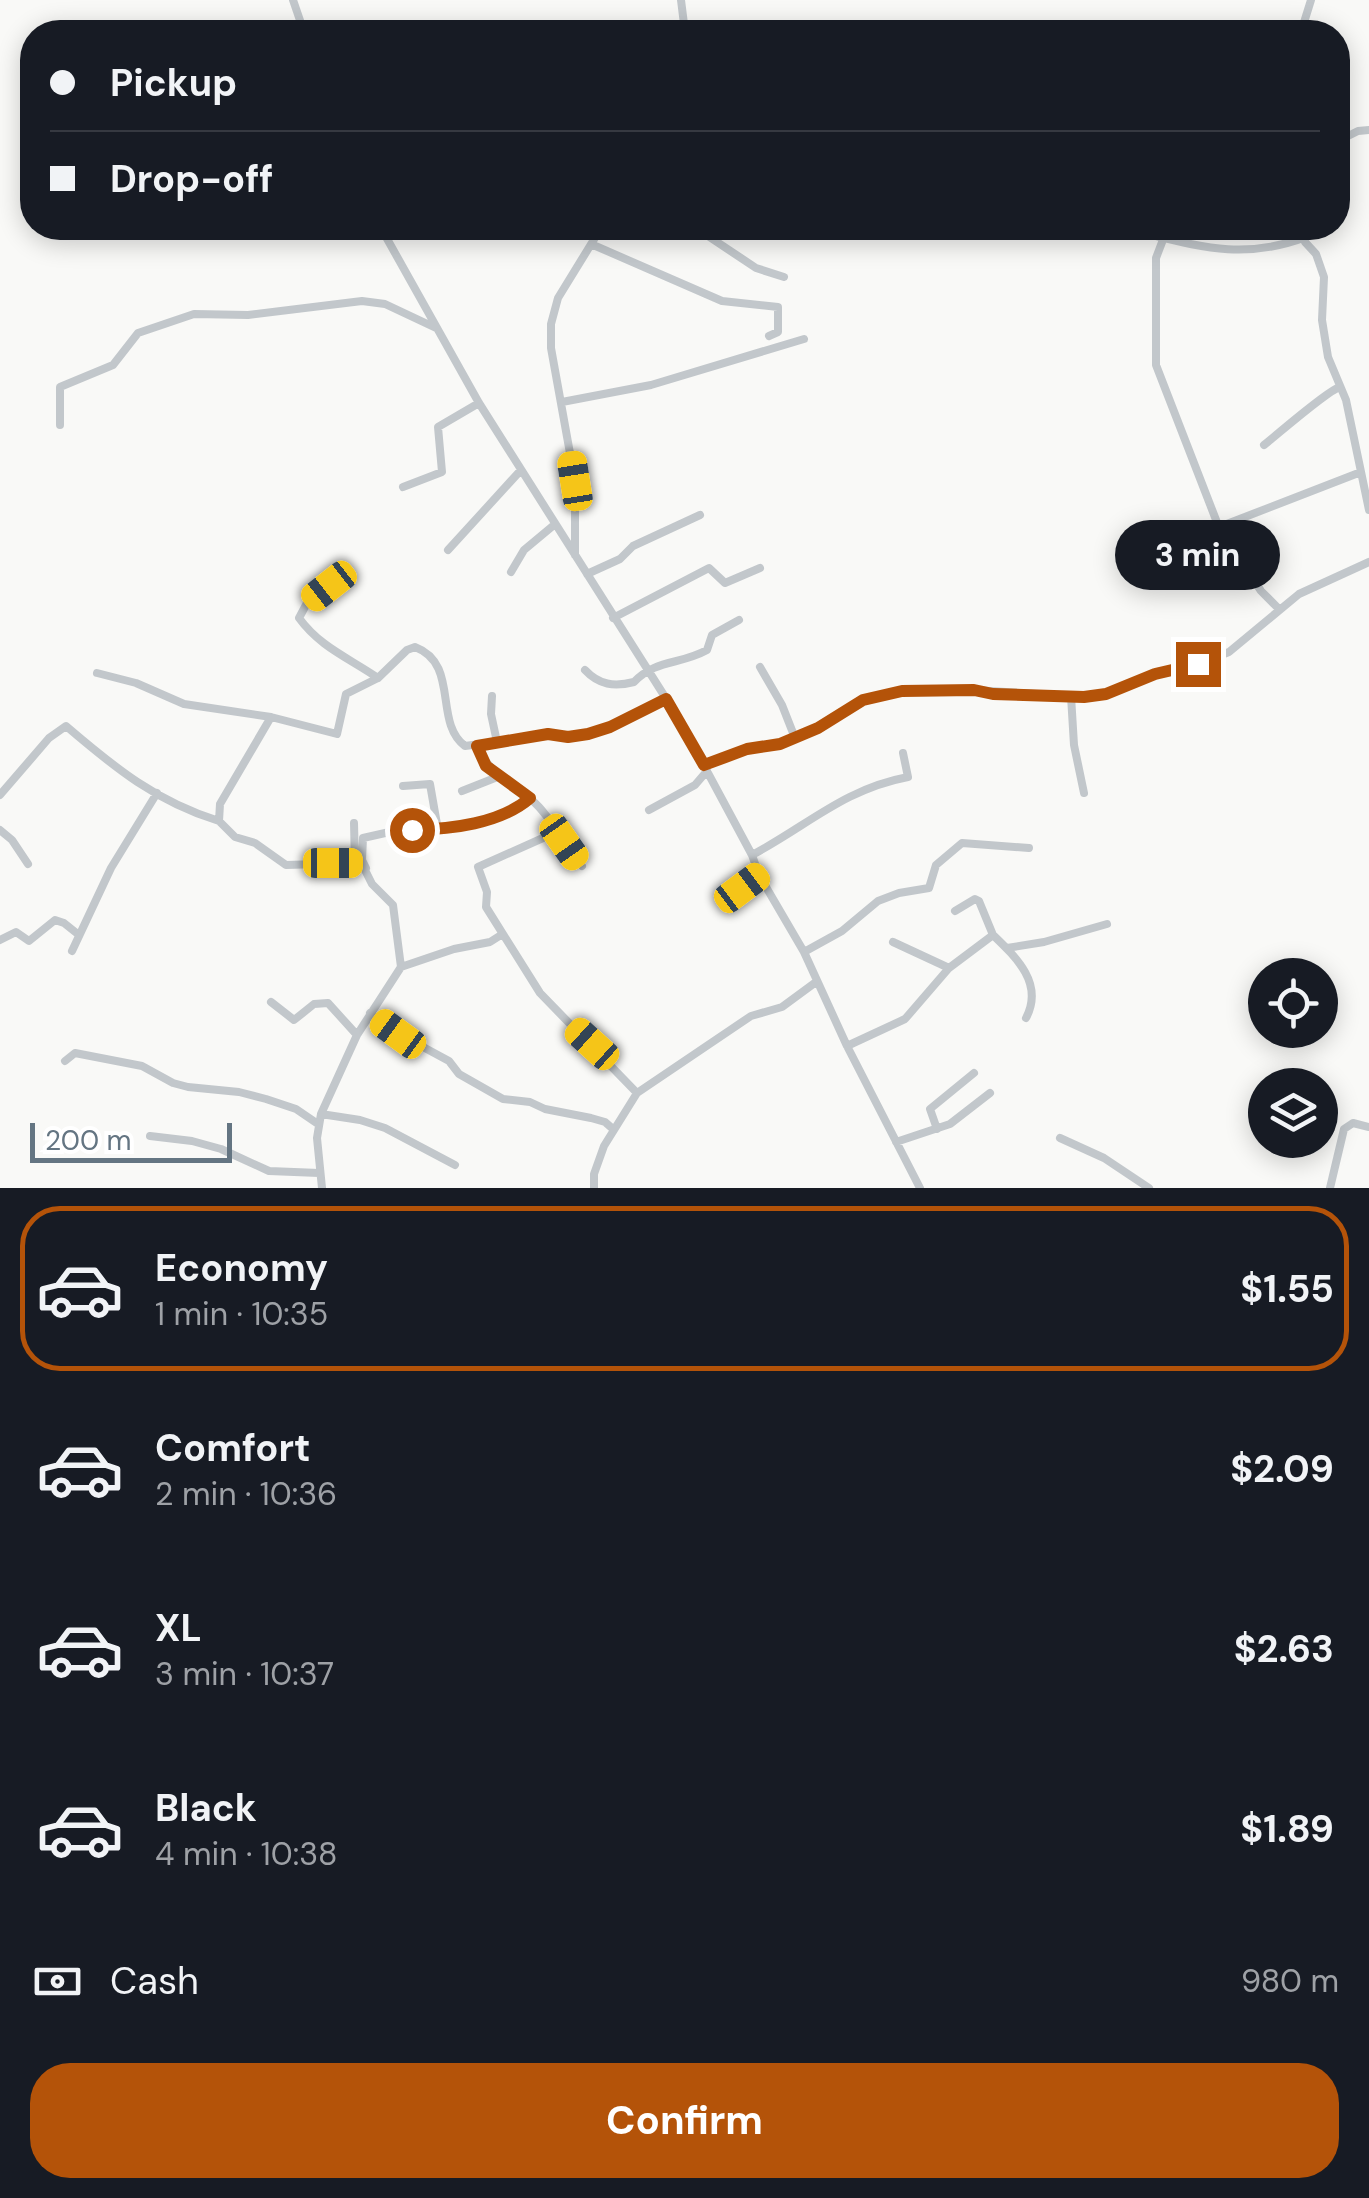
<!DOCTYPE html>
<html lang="en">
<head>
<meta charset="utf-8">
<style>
	body { margin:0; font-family:"DM Sans",sans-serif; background:#20242c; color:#f1f3f6; height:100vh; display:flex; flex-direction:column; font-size:38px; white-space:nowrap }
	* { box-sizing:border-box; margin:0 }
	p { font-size:32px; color:#9ea1a6 }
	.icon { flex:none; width:55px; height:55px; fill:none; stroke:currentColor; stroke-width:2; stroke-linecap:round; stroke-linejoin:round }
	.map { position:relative; height:1188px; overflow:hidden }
	.sheet { display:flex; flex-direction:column; background:#171b24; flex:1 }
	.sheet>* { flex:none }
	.guide { position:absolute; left:20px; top:20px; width:1330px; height:220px; border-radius:40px; box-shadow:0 5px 25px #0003; display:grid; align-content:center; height:220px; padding:0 30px; background:#171b24 }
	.controls { position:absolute; left:1248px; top:958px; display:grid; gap:20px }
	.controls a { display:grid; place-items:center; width:90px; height:90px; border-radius:50%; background:#171b24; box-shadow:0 5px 25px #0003; font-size:50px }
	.scale { position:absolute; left:30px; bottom:25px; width:202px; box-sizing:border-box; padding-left:10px; border:5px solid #647582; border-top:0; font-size:28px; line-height:35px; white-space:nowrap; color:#647582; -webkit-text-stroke:8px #fff; paint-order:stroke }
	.end { position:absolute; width:45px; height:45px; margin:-22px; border:12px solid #b45309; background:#fff; box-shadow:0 0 0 5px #fff }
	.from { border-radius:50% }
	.bubble { position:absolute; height:70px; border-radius:35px; background:#171b24; box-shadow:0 5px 25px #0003; font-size:32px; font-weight:700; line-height:70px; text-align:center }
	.car { position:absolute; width:30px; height:60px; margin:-30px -15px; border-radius:12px; box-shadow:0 0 8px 2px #0007; background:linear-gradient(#f5c518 24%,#345 0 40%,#f5c518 0 76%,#345 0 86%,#f5c518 0) }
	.guide b { display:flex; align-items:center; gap:35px; height:95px; font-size:38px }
	.guide b+b { border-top:2px solid #363941 }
	.guide i { width:25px; height:25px; background:#f1f3f6 }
	ul { padding:18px 0 0; list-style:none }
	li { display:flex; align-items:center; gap:30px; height:165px; margin:0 20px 15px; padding:0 10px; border:5px solid transparent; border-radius:40px }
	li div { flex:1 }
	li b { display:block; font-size:38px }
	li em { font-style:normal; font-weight:700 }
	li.current { border-color:#b45309 }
	li>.icon { width:90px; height:90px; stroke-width:1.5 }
	.pay { display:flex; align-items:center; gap:25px; height:110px; padding:0 30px; font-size:38px }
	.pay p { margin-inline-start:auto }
	.button { display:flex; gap:20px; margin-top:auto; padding:20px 30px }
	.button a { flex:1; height:115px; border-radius:40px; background:#b45309; color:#fff; font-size:40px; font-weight:700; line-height:115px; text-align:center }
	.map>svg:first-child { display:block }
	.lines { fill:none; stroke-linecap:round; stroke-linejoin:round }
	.street { stroke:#c2c7cb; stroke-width:8 }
	.route { stroke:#b45309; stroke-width:12 }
</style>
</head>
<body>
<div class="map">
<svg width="1369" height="1188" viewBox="0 0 1369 1188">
	<rect width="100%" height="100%" fill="#f9f9f7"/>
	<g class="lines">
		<path class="street" d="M 293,0 L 304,32
			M 681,0 L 685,32
			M 1301,32 L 1311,0
			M 1338,141 L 1358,131 L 1369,130
			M 381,228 L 479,403 L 679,719 L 752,855 L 759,875 L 804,952 L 847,1046 L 920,1188
			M 696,228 L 756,268 L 784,277
			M 1122,228 C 1190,243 1237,263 1306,237
			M 1305,228 L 1305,242 L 1316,254 L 1324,277 L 1322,320 L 1328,357 L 1346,400 L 1369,510
			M 1164,237 L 1156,258 L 1156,365 L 1218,525 L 1261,591 L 1279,609
			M 591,244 L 722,301 L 778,307 L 778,332 L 769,336
			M 562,402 L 651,385 L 804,339
			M 60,425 L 60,387 L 113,365 L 138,333 L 194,314 L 248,315 L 362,301 L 385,304 L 436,328
			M 1264,445 C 1278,434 1328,390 1340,387
			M 403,487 L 442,472 L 438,427 L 479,403
			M 1219,527 L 1361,472
			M 448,550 L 521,470
			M 575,555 L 575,481 L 551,348 L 551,324 L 558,298 L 601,228
			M 511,572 L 524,550 L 554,525
			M 587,574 L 620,559 L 633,546 L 700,515
			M 329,586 L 307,603 L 299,618 C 320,647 349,658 378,678
			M 613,618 L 709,568 L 725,583 L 760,568
			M 760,667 L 782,705 L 795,738
			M 585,670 C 599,685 614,687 634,682 C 656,659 680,665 707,650 L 712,635 L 739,620
			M 97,673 L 136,683 L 184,704 L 271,717
			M 492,696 L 491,714 L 497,742
			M 1071,696 L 1074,745 L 1084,793
			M 477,746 C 490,777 517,783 539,807 C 555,825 568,847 582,866
			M 704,765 L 747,749 L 781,744 L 818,728 L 863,700 L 902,691 L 974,690 L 1084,697 L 1106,694 L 1155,674 L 1184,670 L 1229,652 L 1299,594 L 1369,562
			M 403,786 L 430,784 L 438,830
			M 462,791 L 500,776
			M 0,795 L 49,738 L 66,726 C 115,768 157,802 219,821
			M 649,810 L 695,785 L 707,771
			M 354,823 L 355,863
			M 0,830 L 12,840 L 28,864
			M 543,838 L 478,867 L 487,892 L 486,907 L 540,993 L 637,1093
			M 752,855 C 807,826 844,789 908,777 L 903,753
			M 366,868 L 362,860 L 363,838 L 394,831 L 438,830 L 471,824 L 519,808 L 530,798
			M 720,898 L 759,875
			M 993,935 C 1017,958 1044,984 1026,1018
			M 0,940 L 16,932 L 29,941 L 55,920 L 64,923 L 79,935
			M 893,942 L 949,968
			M 1007,948 L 1044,942 L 1107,924
			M 72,951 L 111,868 L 157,793
			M 804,952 L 842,931 L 878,901 L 899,893 L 929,888 L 936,865 L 962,843 L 1029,848
			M 401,967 L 454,949 L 490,942 L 501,935
			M 271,1002 L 294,1020 L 314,1004 L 328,1003 L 357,1035
			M 370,1013 L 399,1034 L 449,1061 L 459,1074 L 503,1099 L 530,1102 L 545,1109 L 591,1118 L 605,1122 L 613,1129
			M 847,1046 L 905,1019 L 949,968 L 993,935 L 979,901 L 975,899 L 955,911
			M 65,1061 L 75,1053 L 142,1066 L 173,1083 L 188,1087 L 239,1092 L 266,1099 L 296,1109 L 318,1124
			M 321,1114 L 360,1120 L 385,1128 L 455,1165
			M 937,1129 L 930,1109 L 974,1073
			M 150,1136 L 192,1141 L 221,1149 L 269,1171 L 319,1173
			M 1060,1138 L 1104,1158 L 1149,1188
			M 896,1142 L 950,1124 L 990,1093
			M 322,1188 L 317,1138 L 321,1114 L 357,1035 L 401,967 L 393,905 L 372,884 L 363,866 L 355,863 L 286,865 L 255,843 L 235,837 L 219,821 L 220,804 L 271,717 L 337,734 L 346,694 L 378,678 L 407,650 L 415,647 C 460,664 433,722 465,746 L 548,735 L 567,737 L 588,733 L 611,727 L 666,699
			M 594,1188 L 594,1174 L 604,1146 L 637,1093 L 751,1016 L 782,1007 L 816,982
			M 1330,1188 L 1344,1129 L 1353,1123 L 1369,1127"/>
	</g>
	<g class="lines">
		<path class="route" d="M 412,830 C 451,829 500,824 530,798 L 486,766 L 477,746 L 548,734 L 568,737 L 588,734 L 610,727 L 666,699 L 704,765 L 747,749 L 780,744 L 818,728 L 863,700 L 902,691 L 974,690 L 993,694 L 1084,697 L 1106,694 L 1155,674 L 1198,664"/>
	</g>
</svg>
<div class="controls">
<a><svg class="icon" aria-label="locate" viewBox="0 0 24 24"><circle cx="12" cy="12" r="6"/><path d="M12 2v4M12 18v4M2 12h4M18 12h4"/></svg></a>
<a><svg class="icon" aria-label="layers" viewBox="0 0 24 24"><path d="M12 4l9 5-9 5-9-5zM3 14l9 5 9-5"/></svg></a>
</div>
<div class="scale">200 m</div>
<i class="end from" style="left:412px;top:830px"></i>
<i class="end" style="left:1198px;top:664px"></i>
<div class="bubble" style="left:1115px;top:520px;width:165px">3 min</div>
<i class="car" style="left:575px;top:481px;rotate:351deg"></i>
<i class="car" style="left:329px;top:586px;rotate:232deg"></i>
<i class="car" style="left:564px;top:842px;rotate:145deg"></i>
<i class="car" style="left:333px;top:863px;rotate:90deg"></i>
<i class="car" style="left:742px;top:888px;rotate:53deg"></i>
<i class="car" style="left:398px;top:1034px;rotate:306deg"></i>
<i class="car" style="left:592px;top:1044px;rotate:312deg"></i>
<div class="guide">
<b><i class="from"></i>Pickup</b>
<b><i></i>Drop-off</b>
</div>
</div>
<section class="sheet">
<ul>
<li class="current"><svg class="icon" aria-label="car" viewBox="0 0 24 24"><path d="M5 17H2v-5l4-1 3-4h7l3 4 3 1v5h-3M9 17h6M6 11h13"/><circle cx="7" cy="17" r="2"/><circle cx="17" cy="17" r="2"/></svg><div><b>Economy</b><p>1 min · 10:35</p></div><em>$1.55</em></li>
<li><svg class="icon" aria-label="car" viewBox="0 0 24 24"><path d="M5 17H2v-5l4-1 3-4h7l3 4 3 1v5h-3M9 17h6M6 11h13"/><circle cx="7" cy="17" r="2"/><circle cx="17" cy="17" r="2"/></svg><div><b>Comfort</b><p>2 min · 10:36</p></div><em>$2.09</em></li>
<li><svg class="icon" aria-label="car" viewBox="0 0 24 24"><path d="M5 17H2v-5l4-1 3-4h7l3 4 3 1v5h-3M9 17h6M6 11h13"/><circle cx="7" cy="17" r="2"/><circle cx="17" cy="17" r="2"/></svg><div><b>XL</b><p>3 min · 10:37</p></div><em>$2.63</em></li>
<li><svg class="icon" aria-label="car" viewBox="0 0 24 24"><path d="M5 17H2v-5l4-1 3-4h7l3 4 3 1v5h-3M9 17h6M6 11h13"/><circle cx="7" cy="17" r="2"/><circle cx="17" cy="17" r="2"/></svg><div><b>Black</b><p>4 min · 10:38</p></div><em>$1.89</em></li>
</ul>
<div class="pay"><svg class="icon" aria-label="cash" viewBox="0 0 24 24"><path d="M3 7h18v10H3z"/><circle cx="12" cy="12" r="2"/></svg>Cash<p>980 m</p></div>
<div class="button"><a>Confirm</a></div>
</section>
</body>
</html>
